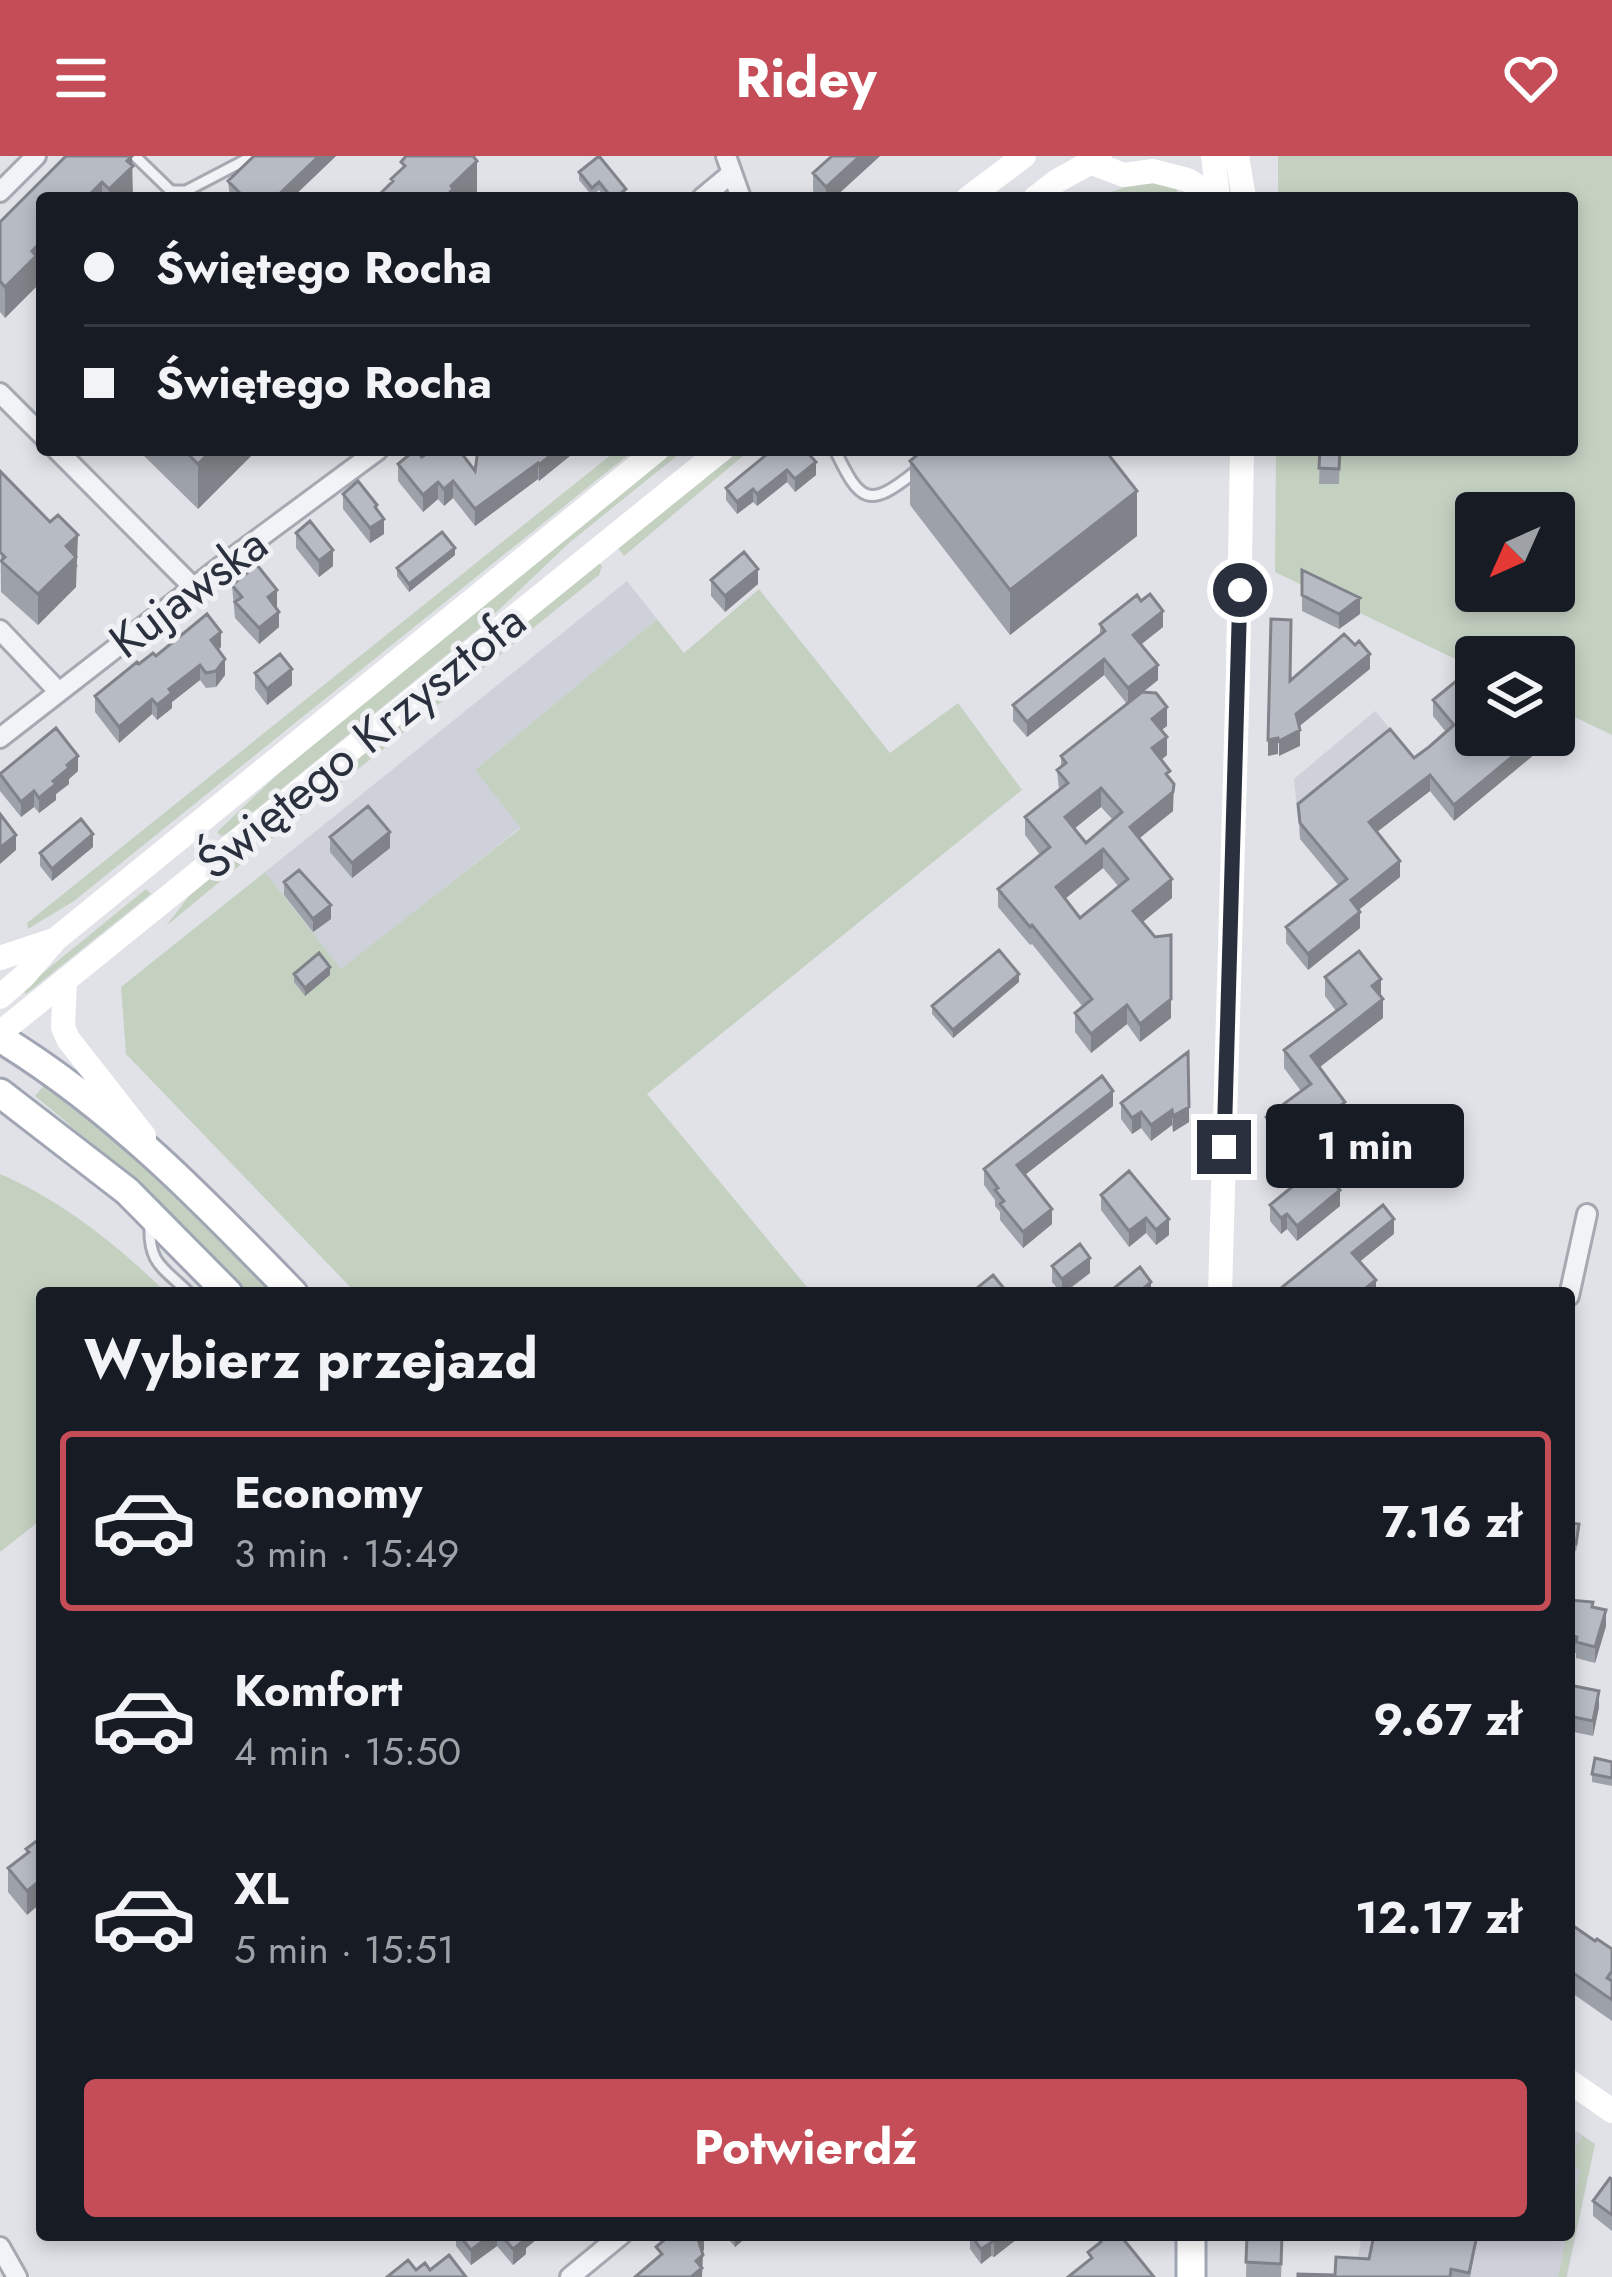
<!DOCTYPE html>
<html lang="pl">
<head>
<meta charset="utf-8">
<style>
	body { margin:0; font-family:Jost,sans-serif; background:#20242c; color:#f1f3f6; height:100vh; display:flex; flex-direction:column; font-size:45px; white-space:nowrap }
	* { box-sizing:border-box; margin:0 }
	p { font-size:39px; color:#9ea1a6 }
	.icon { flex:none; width:66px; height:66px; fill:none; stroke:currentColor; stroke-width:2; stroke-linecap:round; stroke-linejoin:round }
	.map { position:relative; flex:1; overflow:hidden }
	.side { position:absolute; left:36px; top:1131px; width:1539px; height:954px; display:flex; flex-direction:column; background:#171b24; border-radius:12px; box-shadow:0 6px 18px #0003 }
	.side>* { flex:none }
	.banner { position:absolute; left:36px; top:36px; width:1542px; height:264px; border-radius:12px; box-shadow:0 6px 18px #0003; display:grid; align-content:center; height:264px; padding:0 48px; background:#171b24 }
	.needle { width:78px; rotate:225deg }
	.tools { position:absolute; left:1455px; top:336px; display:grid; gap:24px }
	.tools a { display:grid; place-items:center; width:120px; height:120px; border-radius:12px; background:#171b24; box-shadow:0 6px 18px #0003; font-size:60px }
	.end { position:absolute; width:54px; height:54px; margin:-27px; border:15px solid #2a303e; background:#fff; box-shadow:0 0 0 6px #fff }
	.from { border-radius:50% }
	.bubble { position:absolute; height:84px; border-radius:12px; background:#171b24; box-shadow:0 6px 18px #0003; font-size:39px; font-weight:700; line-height:84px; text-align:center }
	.banner b { display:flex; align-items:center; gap:42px; height:114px; font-size:45px }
	.banner b+b { border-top:3px solid #363941 }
	.banner i { width:30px; height:30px; background:#f1f3f6 }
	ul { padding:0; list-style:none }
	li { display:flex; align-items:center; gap:36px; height:180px; margin:0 24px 18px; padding:0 24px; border:6px solid transparent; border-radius:12px }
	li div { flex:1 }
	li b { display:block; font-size:45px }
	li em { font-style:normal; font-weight:700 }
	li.selected { border-color:#c54d57 }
	li>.icon { width:108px; height:108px; stroke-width:1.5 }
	h2 { padding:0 48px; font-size:54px; line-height:144px }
	.primary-button { display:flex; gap:24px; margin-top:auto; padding:24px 48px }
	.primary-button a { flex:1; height:138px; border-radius:12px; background:#c54d57; color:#fff; font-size:48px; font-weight:700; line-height:138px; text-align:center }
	header { display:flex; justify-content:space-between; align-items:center; height:156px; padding:0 48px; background:#c54d57; color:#fff; font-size:54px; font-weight:700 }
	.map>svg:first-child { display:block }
	.built { fill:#ced1da }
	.green { fill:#c4d1c1; fill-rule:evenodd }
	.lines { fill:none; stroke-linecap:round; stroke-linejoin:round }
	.lane-casing { stroke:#a6a9b2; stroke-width:15 }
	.street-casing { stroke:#a6a9b2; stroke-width:24 }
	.primary-casing { stroke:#a0a6b3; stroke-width:33 }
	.lane { stroke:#f2f3f6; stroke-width:9 }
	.street { stroke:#f2f3f6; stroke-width:18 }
	.secondary { stroke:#fff; stroke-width:24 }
	.primary { stroke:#fff; stroke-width:27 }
	.wall { fill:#9da1a9; fill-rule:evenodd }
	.shaded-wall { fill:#808389 }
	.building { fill:#b7bbc4; stroke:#808389; stroke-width:3; fill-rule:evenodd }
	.route { stroke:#2a303e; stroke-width:15 }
	.labels { text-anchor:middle; stroke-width:10; stroke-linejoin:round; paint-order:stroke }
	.street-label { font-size:48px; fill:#2a303e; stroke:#eff1f5 }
</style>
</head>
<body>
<header><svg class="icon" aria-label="menu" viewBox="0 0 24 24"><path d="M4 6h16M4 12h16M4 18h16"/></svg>Ridey<svg class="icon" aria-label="heart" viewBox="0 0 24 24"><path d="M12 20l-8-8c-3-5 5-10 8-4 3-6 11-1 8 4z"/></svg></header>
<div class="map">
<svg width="1612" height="2121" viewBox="0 0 1612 2121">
	<rect width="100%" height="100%" fill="#e0e2e8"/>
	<path class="built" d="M 627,425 L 657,463 L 476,613 L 521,671 L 341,814 L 265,716 Z
		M 1375,555 L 1398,582 L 1298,664 L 1294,623 Z
		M 1569,1970 L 1595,1988 L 1567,2121 L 1354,2121 L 1362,2079 L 1569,2079 Z"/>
	<path class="green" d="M 1278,0 L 1612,0 L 1612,579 L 1554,551 L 1554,501 L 1476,501 L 1476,513 L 1275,416 L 1276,294 L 1572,294 L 1572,42 L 1278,42 ZM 1476,357 L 1554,357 L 1554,435 L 1476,435 Z
		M 1139,26 L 1176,29 L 1178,41 L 1095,42 Z
		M 617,294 L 634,294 L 74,745 L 28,773 L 27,767 Z
		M 672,294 L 684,294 L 569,387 L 482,470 L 226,678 L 221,680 L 217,676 L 302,595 Z
		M 741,294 L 750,294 L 624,400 L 618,392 Z
		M 599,407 L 602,410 L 599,419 L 264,689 L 255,685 Z
		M 759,433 L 890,597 L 958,547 L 1022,634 L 647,938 L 812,1137 L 356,1137 L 126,898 L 121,831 L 265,716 L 341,813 L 521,672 L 475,614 L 657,463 L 684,497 Z
		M 237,699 L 240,709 L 166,770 L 189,740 Z
		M 146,733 L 151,738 L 26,838 L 22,834 Z
		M 46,927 L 96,966 L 274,1137 L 247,1137 C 179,1069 110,1001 35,940 Z
		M 0,1018 C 58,1042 122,1092 166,1137 L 42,1137 L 42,1363 L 0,1396 Z
		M 1583,1980 L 1595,1988 L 1566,2121 L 1558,2121 L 1567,2079 L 1569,2079 L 1580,2014 L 1570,2011 L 1569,2014 L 1569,2001 Z"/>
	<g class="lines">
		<defs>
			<path id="lane" d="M 135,0 L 171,35 L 186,35 L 253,0
				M 835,294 C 860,346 868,354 916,315
				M 150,1068 C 148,1108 163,1111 189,1137"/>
			<path id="street" d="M 726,0 L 741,42
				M 0,36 L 36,0
				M 702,42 L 732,17
				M 0,237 L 42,279
				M 57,294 L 194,432
				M 0,474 L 58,535
				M 0,582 L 220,411 L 378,294
				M 1569,1140 L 1587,1058
				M 0,2091 L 17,2121
				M 570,2121 L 621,2079"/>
			<path id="primary" d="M 0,882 C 112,950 203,1044 293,1137
				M 0,937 L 127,1035 L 228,1137
				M 1191,2121 L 1191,2079"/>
		</defs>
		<use href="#lane" class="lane-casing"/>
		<use href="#street" class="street-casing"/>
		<use href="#primary" class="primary-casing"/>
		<use href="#lane" class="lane"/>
		<use href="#street" class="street"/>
		<path class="secondary" d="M 1213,0 L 1218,42
			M 1237,0 L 1244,42
			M 1089,6 L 1124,19 L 1153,15 L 1188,24 L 1215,42
			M 968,42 L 1024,0
			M 1035,42 L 1057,25 L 1100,1
			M 0,802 L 54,784
			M 65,824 L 63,871 L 68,883 L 144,980
			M 0,841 L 24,820 L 56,783 L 657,294
			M 0,877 L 721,294
			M 1220,1137 L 1238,515 L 1242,294
			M 1569,1925 L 1612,1955"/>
		<use href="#primary" class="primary"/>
	</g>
	<path class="wall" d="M 66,0 L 133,41 L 42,42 L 36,131 L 5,162 L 0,156 L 0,66 Z
		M 254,0 L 336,0 L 292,42 L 230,42 L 228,25 Z
		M 832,0 L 880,0 L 834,42 L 819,42 L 813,35 L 813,17 Z
		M 579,16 L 626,41 L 605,42 L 599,34 L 592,40 L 579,24 Z
		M 138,294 L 257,294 L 198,353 Z
		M 478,294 L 582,294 L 578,297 L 576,295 L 539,325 L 538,323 L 475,370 L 453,342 L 444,350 L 438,343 L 423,356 L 398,325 L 398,308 L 422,301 L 475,315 Z
		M 1320,294 L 1340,294 L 1339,328 L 1319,328 Z
		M 910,305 L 1137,380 L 1010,479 L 910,349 Z
		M 816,306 L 816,319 L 795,336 L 787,326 L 757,350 L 753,346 L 737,358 L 726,344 L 726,332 Z
		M 0,315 L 78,410 L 76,412 L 76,431 L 38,469 L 1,436 Z
		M 343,338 L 377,355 L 384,378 L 370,387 L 343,353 Z
		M 296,377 L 333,410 L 319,421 L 296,392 Z
		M 455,399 L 409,436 L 397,420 L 397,412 Z
		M 1302,414 L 1360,458 L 1339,473 L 1302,455 Z
		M 711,424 L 758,428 L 725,456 L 711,440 Z
		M 232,429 L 277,450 L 276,451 L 279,471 L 259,488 L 235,462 Z
		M 1100,468 L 1163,471 L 1141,488 L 1158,524 L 1143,536 L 1167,570 L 1161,574 L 1167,599 L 1161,604 L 1170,623 L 1173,655 L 1139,682 L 1172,742 L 1142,766 L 1171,862 L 1140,886 L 1127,868 L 1091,897 L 1075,876 L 1075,857 L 1083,851 L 1032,788 L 1030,789 L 998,751 L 998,733 L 1040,699 L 1025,679 L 1025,661 L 1059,634 L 1057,614 L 1061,611 L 1061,600 L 1127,548 L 1104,519 L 1027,581 L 1013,565 L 1013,549 L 1100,479 ZM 1101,651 L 1113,664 L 1086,687 L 1074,673 ZM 1103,712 L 1119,731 L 1080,762 L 1065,743 Z
		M 221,491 L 218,494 L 225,519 L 216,531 L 206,532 L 200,524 L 172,546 L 172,552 L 157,564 L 152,558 L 119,587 L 95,556 L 95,540 L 139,508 L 156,500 Z
		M 255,517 L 292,529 L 267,549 L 255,533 Z
		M 1433,544 L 1476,579 L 1536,597 L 1454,665 L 1430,635 L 1377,676 L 1400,721 L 1358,754 L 1360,772 L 1308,814 L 1286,787 L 1286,771 L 1339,730 L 1300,683 L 1298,648 L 1414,602 L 1446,576 L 1433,560 Z
		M 78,615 L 69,623 L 69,628 L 56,638 L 56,644 L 39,657 L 34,651 L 21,661 L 0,635 L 0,618 Z
		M 330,681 L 390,692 L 352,722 L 330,696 Z
		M 93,691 L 52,725 L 40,710 L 40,697 Z
		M 284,726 L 331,763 L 313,776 L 284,739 Z
		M 294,818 L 330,819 L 305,840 L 294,826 Z
		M 1325,821 L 1381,841 L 1383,862 L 1319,911 L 1345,965 L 1338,971 L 1338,977 L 1322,989 L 1308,970 L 1276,994 L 1266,980 L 1266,961 L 1301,935 L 1284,912 L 1284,894 L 1336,855 L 1325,840 Z
		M 1019,826 L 953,882 L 932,858 L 932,850 Z
		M 1188,896 L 1189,966 L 1173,976 L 1172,969 L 1151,985 L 1141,972 L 1132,978 L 1121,963 L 1121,947 Z
		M 1113,950 L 1025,1019 L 1052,1068 L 1023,1092 L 1000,1064 L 1000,1056 L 995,1050 L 995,1044 L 984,1029 L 984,1013 Z
		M 1327,997 L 1359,1015 L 1338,1032 L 1340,1050 L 1297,1085 L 1287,1073 L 1281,1078 L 1270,1065 L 1270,1049 L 1327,1003 Z
		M 1129,1015 L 1169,1079 L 1156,1089 L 1146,1077 L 1129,1091 L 1101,1054 L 1101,1039 Z
		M 1052,1110 L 1090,1117 L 1065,1137 L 1061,1137 L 1052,1126 Z
		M 1569,1367 L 1579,1376 L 1576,1395 L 1569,1394 Z
		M 1569,1444 L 1593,1451 L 1606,1470 L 1595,1507 L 1576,1502 L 1576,1497 L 1569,1495 Z
		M 1569,1529 L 1599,1551 L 1593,1580 L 1569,1575 Z
		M 1612,1606 L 1612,1630 L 1592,1626 L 1592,1618 Z
		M 42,1681 L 42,1746 L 27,1759 L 8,1736 L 8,1712 L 26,1699 L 26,1693 Z
		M 1569,1767 L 1595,1785 L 1612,1793 L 1612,1865 L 1569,1835 Z
		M 1612,2023 L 1612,2075 L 1593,2060 L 1593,2045 Z
		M 456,2079 L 542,2079 L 526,2092 L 526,2098 L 513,2109 L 497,2090 L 471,2109 L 456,2090 Z
		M 725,2079 L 749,2079 L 735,2091 Z
		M 970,2079 L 1022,2079 L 994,2101 L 991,2100 L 981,2108 L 970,2093 Z
		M 1247,2079 L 1283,2079 L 1281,2121 L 1246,2121 Z
		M 1478,2079 L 1470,2121 L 1298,2121 L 1335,2119 L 1369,2103 Z"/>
	<path class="shaded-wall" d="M 132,0 L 133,41 L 109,42 L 109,33 Z
		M 319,0 L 336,0 L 292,42 L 275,42 Z
		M 860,0 L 880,0 L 834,42 L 826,42 L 826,31 Z
		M 477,5 L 477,42 L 444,42 L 451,30 Z
		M 102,26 L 102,42 L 86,42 Z
		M 42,85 L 42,116 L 36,121 L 36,131 L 5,162 L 5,131 L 32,95 Z
		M 212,294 L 257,294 L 198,353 L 198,308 Z
		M 557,294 L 576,295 L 539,325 L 539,309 Z
		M 816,306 L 816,319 L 795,336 L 795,323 Z
		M 538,307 L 538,323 L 475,370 L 475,353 Z
		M 787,314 L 787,326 L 757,350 L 757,338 Z
		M 453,325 L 453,342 L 444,350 L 444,333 Z
		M 438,326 L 438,343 L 423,356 L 423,339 Z
		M 753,333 L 753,346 L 737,358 L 737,346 Z
		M 1137,335 L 1137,380 L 1010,479 L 1010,434 Z
		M 384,363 L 384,378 L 370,387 L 370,372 Z
		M 78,379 L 76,431 L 38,469 L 38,438 L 66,390 Z
		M 455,392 L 455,399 L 409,436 L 409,428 Z
		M 333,394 L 333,410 L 319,421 L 319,405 Z
		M 758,413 L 758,428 L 725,456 L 725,440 Z
		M 277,434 L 277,450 L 268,457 L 268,441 Z
		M 1360,442 L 1360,458 L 1339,473 L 1339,458 Z
		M 1163,455 L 1163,471 L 1133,495 L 1133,479 Z
		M 279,456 L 279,471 L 259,488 L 259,472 Z
		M 221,476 L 221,491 L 211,500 L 211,484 Z
		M 1370,498 L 1370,513 L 1296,573 L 1296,558 Z
		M 225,503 L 225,519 L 216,531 L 216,515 Z
		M 1104,503 L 1104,519 L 1027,581 L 1027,566 Z
		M 200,509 L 200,524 L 172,546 L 172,552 L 157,564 L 157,549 L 169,533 Z
		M 1158,509 L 1158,524 L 1128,548 L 1128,532 Z
		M 292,513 L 292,529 L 267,549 L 267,533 Z
		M 152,543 L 152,558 L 119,587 L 119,571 Z
		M 1167,551 L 1167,570 L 1152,581 L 1152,563 Z
		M 1300,574 L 1300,590 L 1279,600 L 1279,585 Z
		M 1167,581 L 1167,599 L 1152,611 L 1152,592 Z
		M 1536,581 L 1536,597 L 1454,665 L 1454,649 Z
		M 1278,582 L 1278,598 L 1268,600 L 1268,584 Z
		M 78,600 L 78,615 L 69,623 L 69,628 L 56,638 L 56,644 L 39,657 L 39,642 L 67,609 Z
		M 1430,619 L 1430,635 L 1369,682 L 1369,666 Z
		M 1174,628 L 1173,655 L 1130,690 L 1130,671 Z
		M 1101,632 L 1101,651 L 1065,680 L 1065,661 Z
		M 34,635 L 34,651 L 21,661 L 21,646 Z
		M 390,676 L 390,692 L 352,722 L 352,707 Z
		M 93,678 L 93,691 L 52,725 L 52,713 Z
		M 16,679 L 16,694 L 0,708 L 0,692 Z
		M 1103,693 L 1103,712 L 1056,750 L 1056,731 Z
		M 1400,705 L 1400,721 L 1351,760 L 1351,744 Z
		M 1172,723 L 1172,742 L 1133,774 L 1133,755 Z
		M 331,749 L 331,763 L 313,776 L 313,763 Z
		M 1360,756 L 1360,772 L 1308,814 L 1308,798 Z
		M 330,811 L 330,819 L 305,840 L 305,832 Z
		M 1019,818 L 1019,826 L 953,882 L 953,874 Z
		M 1381,823 L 1381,842 L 1372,830 Z
		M 1171,843 L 1171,862 L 1140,886 L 1140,868 Z
		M 1383,843 L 1383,862 L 1311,918 L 1311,900 Z
		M 1127,849 L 1127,868 L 1091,897 L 1091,878 Z
		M 1113,935 L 1113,950 L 1017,1025 L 1017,1009 Z
		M 1345,946 L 1345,965 L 1338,971 L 1338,977 L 1322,989 L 1322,970 L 1335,954 Z
		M 1189,951 L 1189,966 L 1173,976 L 1173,960 Z
		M 1308,951 L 1308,970 L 1276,994 L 1276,975 Z
		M 1172,954 L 1172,969 L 1151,985 L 1151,969 Z
		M 1141,956 L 1141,972 L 1132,978 L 1132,962 Z
		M 1359,999 L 1359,1015 L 1330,1038 L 1330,1023 Z
		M 1340,1034 L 1340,1050 L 1297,1085 L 1297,1070 Z
		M 1052,1053 L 1052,1068 L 1023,1092 L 1023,1076 Z
		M 1287,1058 L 1287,1073 L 1281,1078 L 1281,1062 Z
		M 1146,1062 L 1146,1077 L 1129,1091 L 1129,1075 Z
		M 1169,1063 L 1169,1079 L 1156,1089 L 1156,1074 Z
		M 1394,1063 L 1394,1078 L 1352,1112 L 1352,1097 Z
		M 1090,1102 L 1090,1117 L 1062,1137 L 1062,1123 Z
		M 1376,1124 L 1376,1137 L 1367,1137 L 1367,1131 Z
		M 1151,1126 L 1151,1137 L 1138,1137 Z
		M 1606,1454 L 1606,1470 L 1595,1507 L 1595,1491 Z
		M 1599,1535 L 1599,1551 L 1593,1580 L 1593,1565 Z
		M 42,1723 L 42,1746 L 27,1759 L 27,1735 Z
		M 491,2079 L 497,2079 L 497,2090 L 471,2109 L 471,2094 Z
		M 523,2079 L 542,2079 L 526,2092 L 526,2098 L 513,2109 L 513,2093 Z
		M 704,2079 L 704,2094 L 698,2099 L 698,2083 Z
		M 735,2079 L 749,2079 L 735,2091 Z
		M 1003,2079 L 1022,2079 L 994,2101 L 994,2085 Z
		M 991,2085 L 991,2100 L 981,2108 L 981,2093 Z
		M 703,2099 L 702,2121 L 691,2121 L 696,2105 Z"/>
	<path class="building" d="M 66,0 L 132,0 L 127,5 L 133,10 L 109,33 L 102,26 L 86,42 L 42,42 L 42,85 L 32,95 L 36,100 L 5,131 L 0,125 L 0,66 Z
		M 254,0 L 319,0 L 275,42 L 245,42 L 228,25 Z
		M 406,0 L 473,0 L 477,5 L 451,30 L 453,33 L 444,42 L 376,42 L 393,25 L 391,23 L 405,10 L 401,6 Z
		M 599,0 L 626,33 L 615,42 L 612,42 L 599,26 L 592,32 L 579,16 Z
		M 832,0 L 860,0 L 826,31 L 813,17 Z
		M 184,294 L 212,294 L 198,308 Z
		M 415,294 L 422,301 L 431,294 L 459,294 L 475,315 L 478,294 L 557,294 L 539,309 L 538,307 L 475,353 L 453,325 L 444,333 L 438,326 L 423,339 L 398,308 Z
		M 772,294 L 805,294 L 816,306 L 795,323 L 787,314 L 757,338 L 753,333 L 737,346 L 726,332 Z
		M 923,294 L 1105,294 L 1137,335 L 1010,434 L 910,305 Z
		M 1320,294 L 1340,294 L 1339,313 L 1319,312 Z
		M 0,315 L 50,366 L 58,359 L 78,379 L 66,390 L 76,401 L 38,438 L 1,405 L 5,401 L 0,396 Z
		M 358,325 L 377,349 L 375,351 L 384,363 L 370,372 L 343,338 Z
		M 310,365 L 333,394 L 319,405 L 296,377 Z
		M 442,376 L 455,392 L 409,428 L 397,412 Z
		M 744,396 L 758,413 L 725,440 L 711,424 Z
		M 257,409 L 277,434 L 268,441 L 279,456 L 259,472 L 235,446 L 242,441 L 232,429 Z
		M 1302,414 L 1360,442 L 1339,458 L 1302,439 Z
		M 1150,438 L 1163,455 L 1133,479 L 1158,509 L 1128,532 L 1104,503 L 1027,566 L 1013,549 L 1105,475 L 1100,468 L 1137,439 L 1141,445 Z
		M 207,458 L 221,476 L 211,484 L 225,503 L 216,515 L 206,517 L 200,509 L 169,533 L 172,537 L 157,549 L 152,543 L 119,571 L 95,540 L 137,506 L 139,508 L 153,497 L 156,500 Z
		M 1271,463 L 1291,464 L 1290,525 L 1344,478 L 1355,489 L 1359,485 L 1370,498 L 1296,558 L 1300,574 L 1279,585 L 1278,582 L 1268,584 Z
		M 280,498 L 292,513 L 267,533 L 255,517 Z
		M 1476,509 L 1476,579 L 1535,579 L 1536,581 L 1454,649 L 1430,619 L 1369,666 L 1400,705 L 1351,744 L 1360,756 L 1308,798 L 1286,771 L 1347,723 L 1300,667 L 1298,648 L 1390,573 L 1414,602 L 1429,591 L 1454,569 L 1433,544 Z
		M 1142,536 L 1156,537 L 1167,551 L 1152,563 L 1167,581 L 1152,592 L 1170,615 L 1166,618 L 1174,628 L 1173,636 L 1130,671 L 1172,723 L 1133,755 L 1155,781 L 1171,779 L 1171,843 L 1140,868 L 1127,849 L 1091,878 L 1075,857 L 1092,843 L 1032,769 L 1030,771 L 998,733 L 1050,691 L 1025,661 L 1068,627 L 1057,614 L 1066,607 L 1061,600 ZM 1101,632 L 1122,656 L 1086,687 L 1065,661 ZM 1103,693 L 1128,723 L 1080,762 L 1056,731 Z
		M 56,572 L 78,600 L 67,609 L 69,612 L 53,625 L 56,628 L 39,642 L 34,635 L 21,646 L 0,618 Z
		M 368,650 L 390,676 L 352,707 L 330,681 Z
		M 0,658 L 16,679 L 0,692 Z
		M 81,663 L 93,678 L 52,713 L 40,697 Z
		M 299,714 L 331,749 L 313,763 L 284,726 Z
		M 999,794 L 1019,818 L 953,874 L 932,850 Z
		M 1359,795 L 1381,823 L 1372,830 L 1383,843 L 1311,900 L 1345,946 L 1335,954 L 1338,959 L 1322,970 L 1308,951 L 1276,975 L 1266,961 L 1311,928 L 1284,894 L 1346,848 L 1325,821 Z
		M 319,797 L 330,811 L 305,832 L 294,818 Z
		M 1188,896 L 1189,951 L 1173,960 L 1172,954 L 1151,969 L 1141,956 L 1132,962 L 1121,947 Z
		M 1102,920 L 1113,935 L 1017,1009 L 1052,1053 L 1023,1076 L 1000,1048 L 1004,1045 L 995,1034 L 998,1032 L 984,1013 Z
		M 1344,982 L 1359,999 L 1330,1023 L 1340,1034 L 1297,1070 L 1287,1058 L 1281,1062 L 1270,1049 L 1330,1000 L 1327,997 Z
		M 1129,1015 L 1169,1063 L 1156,1074 L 1146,1062 L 1129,1075 L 1101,1039 Z
		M 1383,1049 L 1394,1063 L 1352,1097 L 1376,1124 L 1367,1131 L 1372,1137 L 1275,1137 Z
		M 1080,1088 L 1090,1102 L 1062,1123 L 1052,1110 Z
		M 1140,1111 L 1151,1126 L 1138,1137 L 1108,1137 Z
		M 993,1119 L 1006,1135 L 1003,1137 L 971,1137 Z
		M 1569,1367 L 1579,1368 L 1576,1388 L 1569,1387 Z
		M 1569,1444 L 1593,1446 L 1592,1451 L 1606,1454 L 1595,1491 L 1576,1486 L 1577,1481 L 1569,1479 Z
		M 1569,1529 L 1599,1535 L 1593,1565 L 1569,1560 Z
		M 1595,1602 L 1612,1606 L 1612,1622 L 1592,1618 Z
		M 42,1681 L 42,1723 L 27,1735 L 8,1712 L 29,1696 L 26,1693 Z
		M 1569,1767 L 1595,1785 L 1597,1783 L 1612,1793 L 1612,1815 L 1607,1822 L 1612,1825 L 1612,1844 L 1569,1814 Z
		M 1610,2022 L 1612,2023 L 1612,2059 L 1593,2045 Z
		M 459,2079 L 491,2079 L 471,2094 Z
		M 501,2079 L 524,2079 L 526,2083 L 513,2093 Z
		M 670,2079 L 703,2079 L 698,2083 L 703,2099 L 696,2105 L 702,2112 L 691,2121 L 635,2121 L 662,2098 L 656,2091 Z
		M 971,2079 L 1003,2079 L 981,2093 Z
		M 1095,2079 L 1120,2079 L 1154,2121 L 1068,2121 L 1092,2102 L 1088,2096 L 1101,2086 Z
		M 1247,2079 L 1282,2079 L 1281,2108 L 1246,2106 Z
		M 1374,2079 L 1477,2079 L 1469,2117 L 1451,2113 L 1450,2121 L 1298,2121 L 1298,2118 L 1335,2119 L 1336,2101 L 1369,2103 Z
		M 449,2099 L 466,2121 L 387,2121 L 408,2104 L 416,2114 L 425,2107 L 430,2114 Z"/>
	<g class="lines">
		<path class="route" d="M 1224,991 L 1240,434"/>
	</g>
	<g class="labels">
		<g class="street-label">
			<text transform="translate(188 436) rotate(-37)" y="17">Kujawska</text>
			<text transform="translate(361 585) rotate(-39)" y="17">Świętego Krzysztofa</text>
		</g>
	</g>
</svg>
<div class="tools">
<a><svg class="needle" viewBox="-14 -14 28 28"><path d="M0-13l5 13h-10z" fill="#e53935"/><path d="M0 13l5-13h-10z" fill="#9ea1a6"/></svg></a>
<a><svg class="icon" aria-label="layers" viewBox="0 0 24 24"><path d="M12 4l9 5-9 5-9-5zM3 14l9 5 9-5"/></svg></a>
</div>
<i class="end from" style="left:1240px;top:434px"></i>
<i class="end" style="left:1224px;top:991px"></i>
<div class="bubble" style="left:1266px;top:948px;width:198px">1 min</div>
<div class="banner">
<b><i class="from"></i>Świętego Rocha</b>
<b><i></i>Świętego Rocha</b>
</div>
<section class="side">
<h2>Wybierz przejazd</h2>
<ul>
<li class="selected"><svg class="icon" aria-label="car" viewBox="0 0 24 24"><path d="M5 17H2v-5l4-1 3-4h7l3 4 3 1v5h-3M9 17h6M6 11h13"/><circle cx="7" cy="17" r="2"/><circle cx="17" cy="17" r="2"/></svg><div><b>Economy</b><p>3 min · 15:49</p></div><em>7.16 zł</em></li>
<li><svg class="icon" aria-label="car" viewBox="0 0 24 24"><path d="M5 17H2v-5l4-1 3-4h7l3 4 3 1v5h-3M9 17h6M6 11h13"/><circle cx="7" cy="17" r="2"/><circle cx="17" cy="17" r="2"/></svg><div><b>Komfort</b><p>4 min · 15:50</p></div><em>9.67 zł</em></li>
<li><svg class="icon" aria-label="car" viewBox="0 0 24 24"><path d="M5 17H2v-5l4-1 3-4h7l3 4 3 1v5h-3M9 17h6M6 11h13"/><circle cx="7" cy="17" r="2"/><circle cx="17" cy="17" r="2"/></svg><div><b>XL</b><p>5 min · 15:51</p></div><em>12.17 zł</em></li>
</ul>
<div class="primary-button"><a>Potwierdź</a></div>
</section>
</div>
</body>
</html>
